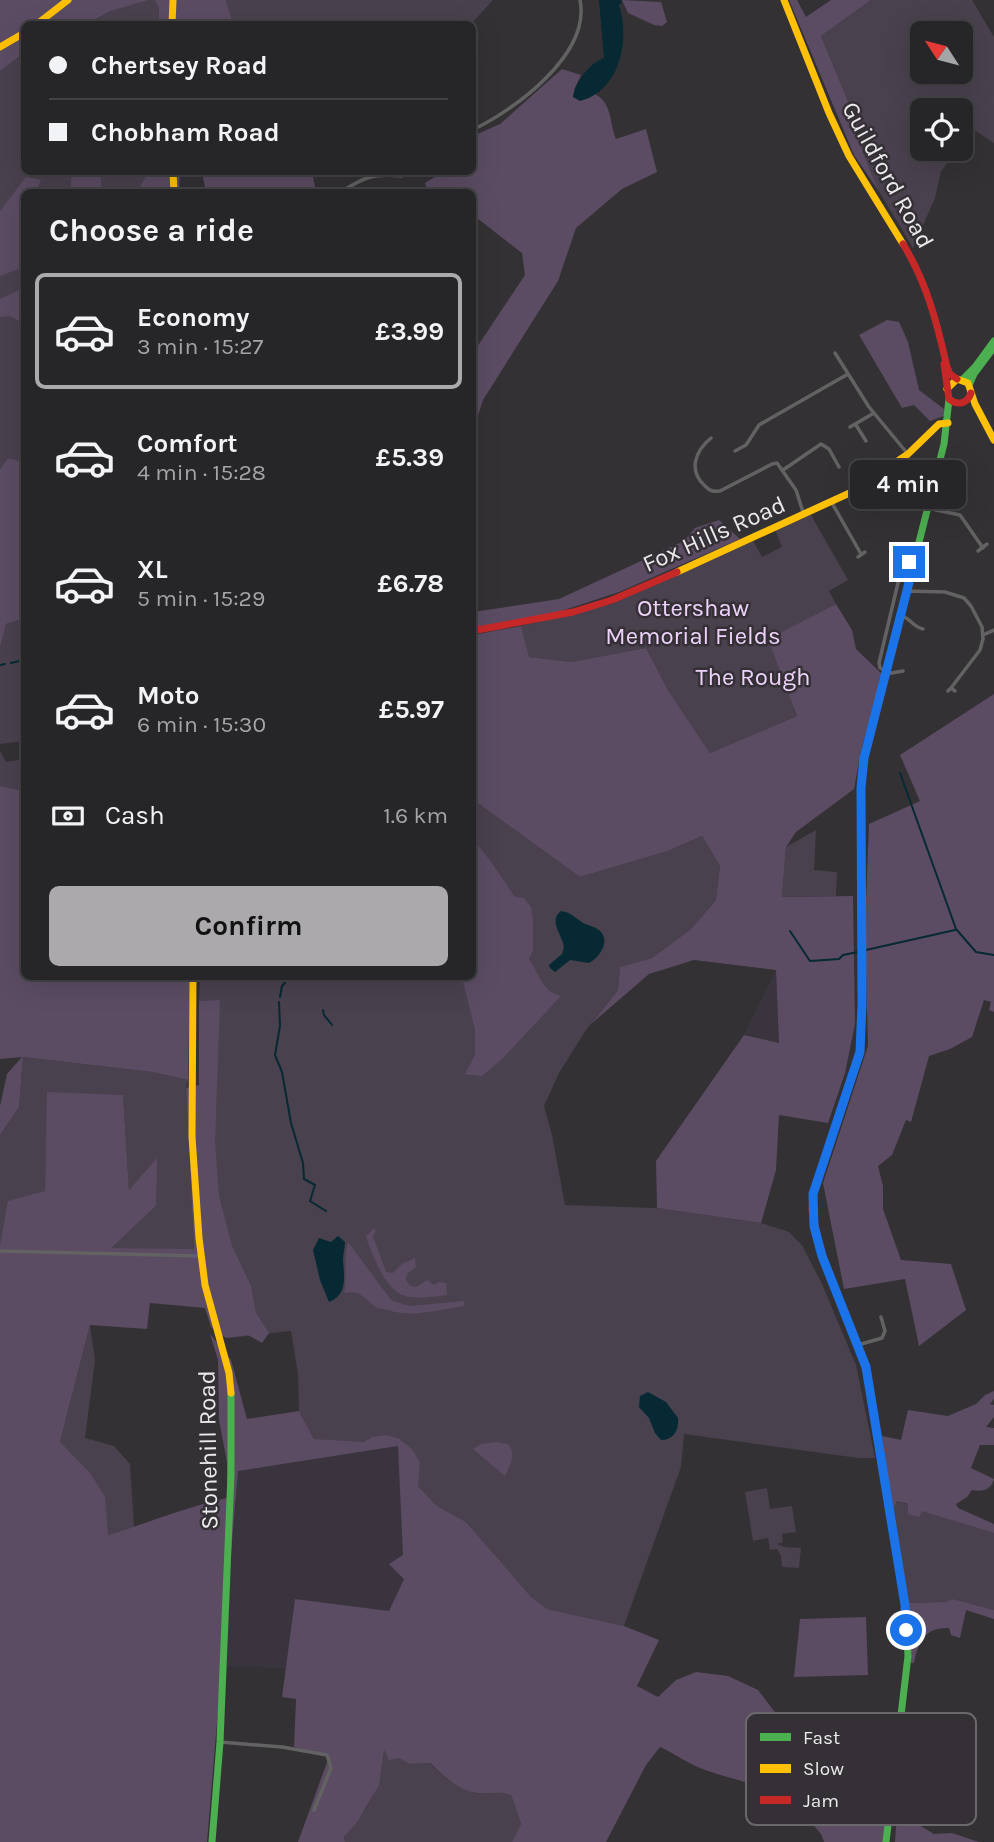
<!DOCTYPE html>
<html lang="en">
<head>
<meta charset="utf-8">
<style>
	body { margin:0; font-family:Karla,sans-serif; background:#2e2d2f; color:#f1f3f6; height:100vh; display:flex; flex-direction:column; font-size:26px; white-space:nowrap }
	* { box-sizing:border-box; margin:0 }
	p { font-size:23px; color:#a4a5a7 }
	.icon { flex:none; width:38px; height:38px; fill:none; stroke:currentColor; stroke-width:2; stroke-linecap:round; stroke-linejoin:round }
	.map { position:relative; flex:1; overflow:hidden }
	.details { position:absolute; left:21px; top:189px; width:455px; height:791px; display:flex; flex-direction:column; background:#262527; border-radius:10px; box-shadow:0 7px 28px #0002,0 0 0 2px #424244 }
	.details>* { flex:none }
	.hud { position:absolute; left:21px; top:21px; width:455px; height:154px; border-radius:10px; box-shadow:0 7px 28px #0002,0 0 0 2px #424244; display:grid; align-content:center; height:154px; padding:0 28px; background:#262527 }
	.needle { width:46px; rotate:306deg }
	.buttons { position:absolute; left:910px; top:21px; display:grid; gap:14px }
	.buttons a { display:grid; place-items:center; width:63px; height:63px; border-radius:10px; background:#262527; box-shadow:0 7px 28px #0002,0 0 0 2px #424244; font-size:35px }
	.end { position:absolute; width:32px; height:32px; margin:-16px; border:9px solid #1a73e8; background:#fff; box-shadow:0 0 0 4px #fff }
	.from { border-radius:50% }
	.bubble { position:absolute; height:49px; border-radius:10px; background:#262527; box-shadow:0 7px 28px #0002,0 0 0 2px #424244; font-size:23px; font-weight:700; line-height:49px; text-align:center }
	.hud b { display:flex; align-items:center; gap:24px; height:66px; font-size:26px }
	.hud b+b { border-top:2px solid #424244 }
	.hud i { width:18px; height:18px; background:#f1f3f6 }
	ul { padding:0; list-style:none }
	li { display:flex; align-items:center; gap:21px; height:116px; margin:0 14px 10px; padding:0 14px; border:4px solid transparent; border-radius:10px }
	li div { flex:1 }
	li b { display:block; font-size:26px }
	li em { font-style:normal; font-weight:700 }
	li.selected { border-color:#aba9ac }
	li>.icon { width:63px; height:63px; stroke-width:1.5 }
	h2 { padding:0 28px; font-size:32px; line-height:84px }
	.pay { display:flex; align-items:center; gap:18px; height:77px; padding:0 28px; font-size:26px }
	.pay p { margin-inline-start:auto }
	.action { display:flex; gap:14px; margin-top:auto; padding:14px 28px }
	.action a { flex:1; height:80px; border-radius:10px; background:#aba9ac; color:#111; font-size:28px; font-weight:700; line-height:80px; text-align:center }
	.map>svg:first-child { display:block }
	.built { fill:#3a343e }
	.green { fill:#49414e; fill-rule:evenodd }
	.forest { fill:#5b4c63 }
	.water { fill:#062933 }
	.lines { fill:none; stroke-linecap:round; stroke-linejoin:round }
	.stream { stroke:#062933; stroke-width:2 }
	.street { stroke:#636262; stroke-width:3.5 }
	.fast { stroke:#4caf50; stroke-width:7 }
	.slow { stroke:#ffc107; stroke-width:7 }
	.jam { stroke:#c62828; stroke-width:7 }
	.route { stroke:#1a73e8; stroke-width:9 }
	.labels { text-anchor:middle; stroke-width:5; stroke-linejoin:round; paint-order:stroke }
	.street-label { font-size:24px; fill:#eceaed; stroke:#343035 }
	.park-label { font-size:24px; fill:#edd3fb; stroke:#343035 }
	.key { fill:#343035; stroke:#6b686c; stroke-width:2 }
	.key-label { font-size:19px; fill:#eceaed }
</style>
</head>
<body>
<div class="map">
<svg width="994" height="1842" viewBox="0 0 994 1842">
	<rect width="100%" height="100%" fill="#333134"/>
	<path class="built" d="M 776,970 L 779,1043 L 744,1034 Z
		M 399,1446 L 404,1578 L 389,1611 L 295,1599 L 286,1669 L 227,1666 L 229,1592 L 238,1471 Z"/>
	<path class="green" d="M 149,0 L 155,0 L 159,8 L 158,24 L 86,24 L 111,11 Z
		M 226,0 L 493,0 L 471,24 L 233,24 Z
		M 871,0 L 972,0 L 994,37 L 994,143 L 973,129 L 961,145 L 961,110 L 922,110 L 922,149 L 958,149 L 941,171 L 935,198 L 913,248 L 880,193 L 862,151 L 857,123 L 821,36 ZM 922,33 L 961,33 L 961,72 L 922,72 Z
		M 24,53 L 24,172 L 149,172 L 136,192 L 24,192 L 24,462 L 8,458 L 0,469 L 0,71 Z
		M 811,515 L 848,580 L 829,591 L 836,604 L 769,639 L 797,716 L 710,753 L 668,690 L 646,648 L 571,662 L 528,657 L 521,626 L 614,603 L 753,541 L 762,557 L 782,547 L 775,529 Z
		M 21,618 L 24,624 L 24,741 L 0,744 L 0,648 L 6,624 Z
		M 0,751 L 6,762 L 24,759 L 24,791 L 0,786 Z
		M 473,802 L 479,804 L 580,877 L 668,851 L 702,836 L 720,866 L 716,900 L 691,929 L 652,958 L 620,967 L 618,990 L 586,1030 L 559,1073 L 544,1106 L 552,1135 L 565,1205 L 657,1208 L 761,1223 L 789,1232 L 802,1245 L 822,1284 L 856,1365 L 875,1458 L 858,1458 L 684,1434 L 681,1467 L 624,1626 L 547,1609 L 530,1597 L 466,1522 L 437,1506 L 418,1486 L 398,1438 C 376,1433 375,1442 360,1442 C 345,1442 329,1440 314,1439 L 299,1411 L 298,1374 L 291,1331 L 228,1338 L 199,1001 L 200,977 L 472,976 Z
		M 816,830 L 814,870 L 837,872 L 836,896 L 782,897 L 786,847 Z
		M 23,1057 L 152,1072 L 188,1080 L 186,1088 L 194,1250 L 110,1248 L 156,1206 L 156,1160 L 129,1191 L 123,1096 L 48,1093 L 45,1191 L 0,1245 L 0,1135 L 19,1107 Z
		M 90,1325 L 95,1360 L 85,1438 L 114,1446 L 130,1464 L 134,1527 L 108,1535 L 60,1442 Z
		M 767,1488 L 770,1509 L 792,1506 L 796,1532 L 782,1534 L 783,1542 L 777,1544 L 785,1547 L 801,1548 L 799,1568 L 782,1567 L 781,1556 L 777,1549 L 770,1550 L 768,1538 L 753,1541 L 745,1492 Z
		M 897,1501 L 994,1533 L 994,1610 L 953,1599 L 945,1602 L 909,1603 L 905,1590 L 892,1512 Z
		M 383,1748 L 409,1764 L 429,1763 C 443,1775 458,1791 477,1793 C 489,1794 499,1791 511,1795 L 521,1824 L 512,1842 L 345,1842 L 344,1837 C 369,1809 382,1785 383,1748 Z"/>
	<path class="forest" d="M 0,0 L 149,0 L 111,11 L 86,24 L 24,24 L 24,53 L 0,71 Z
		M 155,0 L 226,0 L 233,24 L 158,24 L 159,8 Z
		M 622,0 L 661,2 L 667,22 L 662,26 L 654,25 L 628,13 Z
		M 789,0 L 797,0 L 806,17 L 831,0 L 871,0 L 821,36 L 857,123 L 862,151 L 880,193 L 854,155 Z
		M 562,69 L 581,75 L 574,90 L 587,99 L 595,94 C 613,104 609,122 616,139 L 646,129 L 657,172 L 622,189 L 576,228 L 558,281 L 483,400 L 473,431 L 473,353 L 525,275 L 522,253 L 473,215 L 472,192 L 428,192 L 425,183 L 443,172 L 472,172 L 473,136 L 500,124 Z
		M 72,172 L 100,172 L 102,192 L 70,192 Z
		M 149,172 L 180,172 L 179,192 L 136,192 Z
		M 202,172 L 312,172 L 316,192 L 200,192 L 205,187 Z
		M 26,177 L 41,180 L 36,192 L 24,192 L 24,223 L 19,234 L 24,246 L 24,267 L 0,276 L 0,211 Z
		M 24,288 L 24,324 L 10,316 L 0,317 L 0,299 Z
		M 887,320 L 899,322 L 908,342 L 919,390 L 944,409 L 946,415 L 930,421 L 914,405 L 902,408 L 859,335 Z
		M 8,458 L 24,462 L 24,624 L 21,619 L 6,624 L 0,648 L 0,469 Z
		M 719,520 L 740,539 L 619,592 L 555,613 L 473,628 L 473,612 L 559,599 L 684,541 L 695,528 Z
		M 836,604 L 852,630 L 856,649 L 882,674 L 861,751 L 854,789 L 796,832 L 786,847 L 782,897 L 853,896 L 855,1024 L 845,1073 L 828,1123 L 779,1115 L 776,1170 L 761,1223 L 657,1208 L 656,1161 L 744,1035 L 779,1043 L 776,970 L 694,960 L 649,974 L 591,1024 L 618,990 L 620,967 L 652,958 L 691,929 L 716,900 L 720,866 L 702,836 L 668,851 L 580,877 L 479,804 L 473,802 L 473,635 L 521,626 L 529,657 L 571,662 L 646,648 L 668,690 L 710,753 L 797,716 L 768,639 Z
		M 994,694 L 994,1012 L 989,1010 L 991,1002 L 984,1000 L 972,1037 L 950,1049 L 929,1056 L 911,1122 L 906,1120 L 892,1155 L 878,1166 L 883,1186 L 883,1209 L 901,1260 L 951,1264 L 966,1310 L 919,1346 L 905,1279 L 844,1289 L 823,1183 L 868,1046 L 865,927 L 869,824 L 920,801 L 900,755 Z
		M 0,786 L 24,791 L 24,976 L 190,977 L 188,1080 L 152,1072 L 23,1057 L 19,1107 L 0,1135 L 0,1106 L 7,1074 L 22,1057 L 0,1059 Z
		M 473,840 C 489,857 502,878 515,897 L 524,898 L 531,907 L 533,919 L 533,950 L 529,959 C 539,973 542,992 561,996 L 503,1058 L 482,1076 L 465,1074 L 475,1055 L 475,1030 L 462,977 L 472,976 Z
		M 220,1000 L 215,1142 L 219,1196 L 232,1246 L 251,1286 L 256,1313 L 269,1333 L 262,1343 L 248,1335 L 226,1338 L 211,1327 L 205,1308 L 150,1303 L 147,1329 L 90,1325 L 60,1442 L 90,1473 L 105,1497 L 108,1535 C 148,1523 186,1507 227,1498 L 227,1462 L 219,1420 L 218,1360 L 210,1334 L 231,1360 L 247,1419 L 299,1411 L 314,1439 L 364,1442 L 372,1437 L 386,1435 L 398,1438 L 413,1450 L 420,1463 L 418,1486 L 437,1506 L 466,1522 L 531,1597 L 547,1609 L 624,1626 L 659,1640 L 637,1686 L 658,1697 L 676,1680 L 696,1672 L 728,1676 L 758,1690 L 800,1745 L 824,1768 L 843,1763 L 858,1778 L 890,1773 L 883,1842 L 824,1842 L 821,1834 L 800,1809 L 786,1807 C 763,1782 736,1781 705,1770 C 690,1765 675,1754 660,1747 L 646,1765 L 606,1842 L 512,1842 L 521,1824 L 511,1795 C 499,1791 489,1794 477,1793 C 458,1791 443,1775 430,1763 L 409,1764 L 399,1758 L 389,1760 L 384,1749 L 379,1785 L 358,1821 L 344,1837 L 345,1842 L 298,1842 L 329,1757 L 294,1747 L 296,1699 L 282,1697 L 295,1599 L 389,1611 L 404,1579 L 389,1564 L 403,1555 L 398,1446 L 238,1471 L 207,1842 L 0,1842 L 0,1245 L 8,1201 L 45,1191 L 47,1092 L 123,1095 L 129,1190 L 157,1158 L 156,1206 L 111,1248 L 194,1249 L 186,1088 L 199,1085 L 199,1001 Z
		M 374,1228 L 376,1231 L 373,1236 L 386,1272 L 393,1273 L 402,1264 L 415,1258 L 416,1267 L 407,1274 L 406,1280 L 410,1286 L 416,1287 L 427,1280 L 434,1285 L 439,1282 L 446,1283 L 447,1295 C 406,1300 395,1302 376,1262 C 372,1253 368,1245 366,1236 Z
		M 348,1242 L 391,1300 L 409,1306 L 464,1301 L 464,1306 C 444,1309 423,1315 403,1313 C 397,1313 389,1310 382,1309 C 366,1306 366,1288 344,1293 C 348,1275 343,1259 348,1242 Z
		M 994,1391 L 994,1399 L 990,1404 L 994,1405 L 994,1417 L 986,1427 L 994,1428 L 994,1445 L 980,1445 L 971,1468 L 994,1479 C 991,1490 983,1492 972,1490 L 967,1497 L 956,1504 L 958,1508 L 994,1524 L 994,1533 L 922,1511 L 919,1517 L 908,1514 L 908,1504 L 897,1501 L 892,1512 L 882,1436 L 901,1440 L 908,1410 L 948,1416 L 976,1404 L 985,1395 Z
		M 496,1442 L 508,1444 C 517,1455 510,1464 505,1476 L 473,1449 L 481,1444 Z
		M 953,1599 L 994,1610 L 994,1619 L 966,1610 L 960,1638 L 951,1635 L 949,1628 C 925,1627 918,1642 914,1663 L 911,1663 L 909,1603 L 945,1602 Z
		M 866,1617 L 868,1675 L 794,1677 L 800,1619 Z
		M 897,1812 L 934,1834 L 952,1833 L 979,1842 L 895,1842 Z"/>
	<path class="water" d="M 599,0 L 621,0 L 622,2 L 619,5 C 630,39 621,90 580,101 L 573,97 C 575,82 590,63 604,58 Z
		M 561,911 C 571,912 576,919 585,924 C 588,925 592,926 596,928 C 613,938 601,956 589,963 L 570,960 L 555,972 L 550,968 L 549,965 L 562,954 L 564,947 C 562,934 548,921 561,911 Z
		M 338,1236 L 345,1242 C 345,1248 343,1254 343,1260 C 344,1277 348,1294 329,1302 L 320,1280 L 313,1250 L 319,1238 L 331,1242 Z
		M 648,1392 L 666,1402 L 678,1418 C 679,1430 674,1440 661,1440 L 655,1433 L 649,1418 L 639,1407 L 640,1396 Z"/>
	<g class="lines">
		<path class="stream" d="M 11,663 L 24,660
			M 0,665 L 5,664
			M 900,773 L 956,929 L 976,952 L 994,955
			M 790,931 L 810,961 L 839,959 L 843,955 L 858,952
			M 866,950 L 955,930
			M 280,997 L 282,986 L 289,978
			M 279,1002 L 280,1026 L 275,1055 L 282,1072 L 291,1123 L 303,1163 L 304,1179 L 315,1185 L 310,1201 L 326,1211
			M 323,1010 L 324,1015 L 332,1025"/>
		<path class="street" d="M 472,130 C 515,110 591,54 580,0
			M 341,192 C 364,177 374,173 402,176 L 407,172
			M 835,353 L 869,407 L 907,453
			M 856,425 L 866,441
			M 850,427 L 874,413
			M 711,438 C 695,451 688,471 705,486 C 710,491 713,492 720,491 L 772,464 L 777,463 L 796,490 L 804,515
			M 735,451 L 746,445 L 759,425 L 848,374
			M 955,467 L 959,473
			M 783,470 L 821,444 L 829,449 L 839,467
			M 884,472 L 897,500
			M 935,480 L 945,480 L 956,471
			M 832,503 L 861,554
			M 927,508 L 960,515 L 983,548
			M 978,551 L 987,544
			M 858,557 L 865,552
			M 906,591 L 945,592 L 964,598 L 971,606 L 982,627 L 983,639 L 980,650 L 951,688
			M 902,616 C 911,619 913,627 923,629
			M 983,635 L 994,630
			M 885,670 L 880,668 L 879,663 L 902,566 L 906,562 L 913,563
			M 886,674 L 903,671
			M 948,691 L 951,688 L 955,691
			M 0,1251 L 201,1256
			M 858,1345 L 882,1338 L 885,1331 L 881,1317
			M 220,1742 L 282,1747 L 327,1755 L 331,1768 L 314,1810"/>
		<path class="fast" d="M 962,380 L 975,367 L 994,341
			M 969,385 L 974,374 L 994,347
			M 861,791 L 864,758 L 944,444 L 949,399
			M 818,1240 L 822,1256 L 866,1367 L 905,1605 L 908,1656 L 886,1842
			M 212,1842 L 220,1742 L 231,1474 L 231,1393"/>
		<path class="slow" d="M 784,0 L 829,113 L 849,156 L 903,244
			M 37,24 L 68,0
			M 172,24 L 173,0
			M 0,47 L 24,33
			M 173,172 L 174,192
			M 947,389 L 957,379 L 968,383 L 975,404 L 994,440
			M 677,572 L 854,491 L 908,454 L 939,424 L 948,423
			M 193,976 L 192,1137 L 199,1238 L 205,1285 L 229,1373 L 231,1393"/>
		<path class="jam" d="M 903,244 C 927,283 937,323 947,367 L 950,374 L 957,379
			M 944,364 L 949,399 C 958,406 967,404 971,393
			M 472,631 L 573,612 L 612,600 L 677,572
			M 818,1240 L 812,1210 L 813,1194 L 860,1052 L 862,1004 L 861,791"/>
	</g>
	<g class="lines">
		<path class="route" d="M 906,1630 L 905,1605 L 866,1367 L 822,1256 L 814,1226 L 813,1194 L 860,1052 L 862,1004 L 861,788 L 864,758 L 914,563 L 909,562"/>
	</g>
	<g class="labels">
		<g class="street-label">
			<text transform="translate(888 175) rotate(61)" y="8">Guildford Road</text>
			<text transform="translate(714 534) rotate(-24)" y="8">Fox Hills Road</text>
			<text transform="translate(208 1450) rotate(-91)" y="8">Stonehill Road</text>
		</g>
		<g class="park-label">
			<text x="693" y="616">Ottershaw<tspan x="693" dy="28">Memorial Fields</tspan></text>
			<text x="753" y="685">The Rough</text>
		</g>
	</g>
	<rect x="746" y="1713" width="230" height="112" rx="10" class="key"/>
	<rect x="760" y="1733" width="31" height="8" fill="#4caf50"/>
	<rect x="760" y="1764" width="31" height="9" fill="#ffc107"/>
	<rect x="760" y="1796" width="31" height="8" fill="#c62828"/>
	<g class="key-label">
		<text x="803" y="1744">Fast</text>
		<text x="803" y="1775">Slow</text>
		<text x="803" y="1807">Jam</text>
	</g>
</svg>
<div class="buttons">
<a><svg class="needle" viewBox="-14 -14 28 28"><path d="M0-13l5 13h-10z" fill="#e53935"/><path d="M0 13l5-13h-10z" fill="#a4a5a7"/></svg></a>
<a><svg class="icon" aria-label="locate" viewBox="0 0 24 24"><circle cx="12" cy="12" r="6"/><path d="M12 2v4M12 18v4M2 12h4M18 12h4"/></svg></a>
</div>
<i class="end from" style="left:906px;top:1630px"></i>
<i class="end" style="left:909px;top:562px"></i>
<div class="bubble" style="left:850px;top:460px;width:116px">4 min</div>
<div class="hud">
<b><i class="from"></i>Chertsey Road</b>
<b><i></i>Chobham Road</b>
</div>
<section class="details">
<h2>Choose a ride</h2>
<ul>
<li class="selected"><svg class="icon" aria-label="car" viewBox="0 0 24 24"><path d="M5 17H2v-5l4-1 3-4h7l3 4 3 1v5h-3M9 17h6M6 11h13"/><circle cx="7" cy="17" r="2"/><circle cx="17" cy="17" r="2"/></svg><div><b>Economy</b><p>3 min · 15:27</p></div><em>£3.99</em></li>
<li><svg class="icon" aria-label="car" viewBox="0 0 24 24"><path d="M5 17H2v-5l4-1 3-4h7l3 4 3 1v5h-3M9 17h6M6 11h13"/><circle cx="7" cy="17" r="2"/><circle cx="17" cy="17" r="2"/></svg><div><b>Comfort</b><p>4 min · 15:28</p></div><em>£5.39</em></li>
<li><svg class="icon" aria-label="car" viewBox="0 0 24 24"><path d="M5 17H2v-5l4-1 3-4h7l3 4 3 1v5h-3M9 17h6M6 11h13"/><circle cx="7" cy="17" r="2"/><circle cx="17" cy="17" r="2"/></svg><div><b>XL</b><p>5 min · 15:29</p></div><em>£6.78</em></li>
<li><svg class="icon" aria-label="car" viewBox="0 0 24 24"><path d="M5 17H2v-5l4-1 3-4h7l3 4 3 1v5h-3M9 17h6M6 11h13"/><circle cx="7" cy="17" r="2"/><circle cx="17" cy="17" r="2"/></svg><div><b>Moto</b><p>6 min · 15:30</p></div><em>£5.97</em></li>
</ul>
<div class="pay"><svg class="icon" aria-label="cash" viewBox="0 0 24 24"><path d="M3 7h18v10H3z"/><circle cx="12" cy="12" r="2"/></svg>Cash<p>1.6 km</p></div>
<div class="action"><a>Confirm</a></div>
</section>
</div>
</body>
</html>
